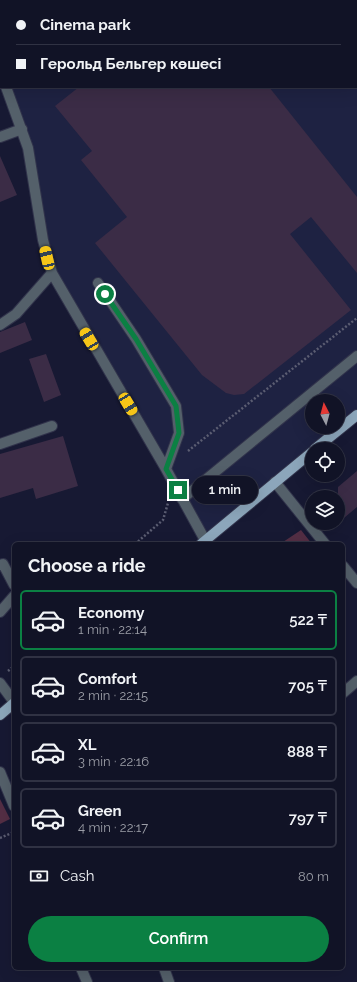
<!DOCTYPE html>
<html lang="en">
<head>
<meta charset="utf-8">
<style>
	body { margin:0; font-family:Raleway,sans-serif; background:#1e2032; color:#f1f3f6; height:100vh; display:flex; flex-direction:column; font-size:15px; white-space:nowrap }
	* { box-sizing:border-box; margin:0 }
	p { font-size:13px; color:#9c9ea7 }
	.icon { flex:none; width:22px; height:22px; fill:none; stroke:currentColor; stroke-width:2; stroke-linecap:round; stroke-linejoin:round }
	.map { position:relative; flex:1; overflow:hidden }
	.side { position:absolute; left:12px; top:542px; width:333px; height:428px; display:flex; flex-direction:column; background:#111326; border-radius:6px; box-shadow:0 4px 16px #0002,0 0 0 1px #303243 }
	.side>* { flex:none }
	.banner { position:absolute; left:0px; top:0px; width:357px; height:88px; box-shadow:0 4px 16px #0002,0 0 0 1px #303243; display:grid; align-content:center; height:88px; padding:0 16px; background:#111326 }
	.needle { width:26px; rotate:354deg }
	.fabs { position:absolute; left:305px; top:394px; display:grid; gap:8px }
	.fabs a { display:grid; place-items:center; width:40px; height:40px; border-radius:50%; background:#111326; box-shadow:0 4px 16px #0002,0 0 0 1px #303243; font-size:20px }
	.end { position:absolute; width:18px; height:18px; margin:-9px; border:5px solid #0b8043; background:#fff; box-shadow:0 0 0 2px #fff }
	.from { border-radius:50% }
	.bubble { position:absolute; height:28px; border-radius:14px; background:#111326; box-shadow:0 4px 16px #0002,0 0 0 1px #303243; font-size:13px; font-weight:600; line-height:28px; text-align:center }
	.car { position:absolute; width:12px; height:24px; margin:-12px -6px; border-radius:5px; box-shadow:0 0 3px 1px #0007; background:linear-gradient(#f5c518 24%,#345 0 40%,#f5c518 0 76%,#345 0 86%,#f5c518 0) }
	.banner b { display:flex; align-items:center; gap:14px; height:38px; font-size:15px }
	.banner b+b { border-top:1px solid #303243 }
	.banner i { width:10px; height:10px; background:#f1f3f6 }
	ul { padding:0; list-style:none }
	li { display:flex; align-items:center; gap:12px; height:60px; margin:0 8px 6px; padding:0 8px; border:2px solid #303243; border-radius:6px }
	li div { flex:1 }
	li b { display:block; font-size:15px }
	li em { font-style:normal; font-weight:600 }
	li.active { border-color:#0b8043 }
	li>.icon { width:36px; height:36px; stroke-width:1.5 }
	h2 { padding:0 16px; font-size:18px; line-height:48px }
	.pay { display:flex; align-items:center; gap:10px; height:44px; padding:0 16px; font-size:15px }
	.pay p { margin-inline-start:auto }
	.cta { display:flex; gap:8px; margin-top:auto; padding:8px 16px }
	.cta a { flex:1; height:46px; border-radius:24px; background:#0b8043; color:#fff; font-size:16px; font-weight:600; line-height:46px; text-align:center }
	.map>svg:first-child { display:block }
	.built { fill:#1e2242; fill-rule:evenodd }
	.green { fill:#532e44 }
	.building { fill:#3b2c46 }
	.lines { fill:none; stroke-linecap:round; stroke-linejoin:round }
	.minor-casing { stroke:#31334b; stroke-width:12 }
	.major-casing { stroke:#31334b; stroke-width:12 }
	.path { stroke:#5b5d72; stroke-width:2.5; stroke-dasharray:2 2; stroke-linecap:butt }
	.minor { stroke:#54606a; stroke-width:10 }
	.major { stroke:#8ca6bb; stroke-width:10 }
	.route { stroke:#0b8043; stroke-width:5 }
</style>
</head>
<body>
<div class="map">
<svg width="357" height="982" viewBox="0 0 357 982">
	<rect width="100%" height="100%" fill="#171933"/>
	<path class="built" d="M 0,0 L 357,0 L 357,415 L 205,540 L 52,273 L 31,162 L 6,87 L 356,87 L 356,1 L 1,1 L 1,74 ZM 312,401 L 338,401 L 338,427 L 312,427 Z"/>
	<path class="green" d="M 301,530 L 312,544 L 280,544 Z
		M 0,799 L 10,819 L 0,824 Z"/>
	<path class="building" d="M 79,87 L 269,87 L 357,197 L 357,273 L 311,217 L 290,234 L 351,310 L 244,394 L 234,395 L 226,393 L 202,375 L 95,243 L 127,217 L 81,160 L 92,151 L 55,106 Z
		M 0,156 L 17,195 L 0,202 Z
		M 25,322 L 32,340 L 0,353 L 0,332 Z
		M 46,354 L 61,395 L 44,402 L 29,359 Z
		M 63,436 L 78,486 L 36,499 L 33,488 L 0,498 L 0,454 Z
		M 357,471 L 357,507 L 338,523 L 338,487 Z"/>
	<g class="lines">
		<defs>
			<path id="minor" d="M 330,0 L 331,1
				M 93,1 L 95,0
				M 356,38 L 357,40
				M 0,41 L 1,41
				M 0,72 L 1,74
				M 6,87 L 28,148 L 43,240 L 52,273 L 166,469 L 205,540
				M 0,137 L 22,129
				M 98,283 L 136,339 L 176,406 L 179,433 L 166,469
				M 0,325 L 16,314 L 52,273
				M 0,444 L 52,426
				M 275,482 L 325,544
				M 182,499 L 357,356
				M 0,565 L 3,564 L 14,585
				M 343,566 L 357,583
				M 0,612 L 14,596
				M 0,683 L 14,702
				M 343,693 L 357,681
				M 0,772 L 14,806
				M 81,968 L 87,982
				M 164,968 L 169,982"/>
			<path id="major" d="M 315,449 L 357,415
				M 201,544 L 312,452
				M 0,715 L 14,703"/>
		</defs>
		<use href="#minor" class="minor-casing"/>
		<use href="#major" class="major-casing"/>
		<path class="path" d="M 188,451 L 357,318
			M 135,544 L 163,520 L 168,503
			M 8,671 L 14,666
			M 0,838 L 14,832"/>
		<use href="#minor" class="minor"/>
		<use href="#major" class="major"/>
	</g>
	<g class="lines">
		<path class="route" d="M 105,294 L 136,339 L 176,406 L 179,433 L 166,469 L 178,490"/>
	</g>
</svg>
<div class="fabs">
<a><svg class="needle" viewBox="-14 -14 28 28"><path d="M0-13l5 13h-10z" fill="#e53935"/><path d="M0 13l5-13h-10z" fill="#9c9ea7"/></svg></a>
<a><svg class="icon" aria-label="locate" viewBox="0 0 24 24"><circle cx="12" cy="12" r="6"/><path d="M12 2v4M12 18v4M2 12h4M18 12h4"/></svg></a>
<a><svg class="icon" aria-label="layers" viewBox="0 0 24 24"><path d="M12 4l9 5-9 5-9-5zM3 14l9 5 9-5"/></svg></a>
</div>
<i class="end from" style="left:105px;top:294px"></i>
<i class="end" style="left:178px;top:490px"></i>
<div class="bubble" style="left:192px;top:476px;width:66px">1 min</div>
<i class="car" style="left:47px;top:258px;rotate:347deg"></i>
<i class="car" style="left:89px;top:339px;rotate:329deg"></i>
<i class="car" style="left:128px;top:404px;rotate:149deg"></i>
<div class="banner">
<b><i class="from"></i>Cinema park</b>
<b><i></i>Герольд Бельгер көшесі</b>
</div>
<section class="side">
<h2>Choose a ride</h2>
<ul>
<li class="active"><svg class="icon" aria-label="car" viewBox="0 0 24 24"><path d="M5 17H2v-5l4-1 3-4h7l3 4 3 1v5h-3M9 17h6M6 11h13"/><circle cx="7" cy="17" r="2"/><circle cx="17" cy="17" r="2"/></svg><div><b>Economy</b><p>1 min · 22:14</p></div><em>522 ₸</em></li>
<li><svg class="icon" aria-label="car" viewBox="0 0 24 24"><path d="M5 17H2v-5l4-1 3-4h7l3 4 3 1v5h-3M9 17h6M6 11h13"/><circle cx="7" cy="17" r="2"/><circle cx="17" cy="17" r="2"/></svg><div><b>Comfort</b><p>2 min · 22:15</p></div><em>705 ₸</em></li>
<li><svg class="icon" aria-label="car" viewBox="0 0 24 24"><path d="M5 17H2v-5l4-1 3-4h7l3 4 3 1v5h-3M9 17h6M6 11h13"/><circle cx="7" cy="17" r="2"/><circle cx="17" cy="17" r="2"/></svg><div><b>XL</b><p>3 min · 22:16</p></div><em>888 ₸</em></li>
<li><svg class="icon" aria-label="car" viewBox="0 0 24 24"><path d="M5 17H2v-5l4-1 3-4h7l3 4 3 1v5h-3M9 17h6M6 11h13"/><circle cx="7" cy="17" r="2"/><circle cx="17" cy="17" r="2"/></svg><div><b>Green</b><p>4 min · 22:17</p></div><em>797 ₸</em></li>
</ul>
<div class="pay"><svg class="icon" aria-label="cash" viewBox="0 0 24 24"><path d="M3 7h18v10H3z"/><circle cx="12" cy="12" r="2"/></svg>Cash<p>80 m</p></div>
<div class="cta"><a>Confirm</a></div>
</section>
</div>
</body>
</html>
